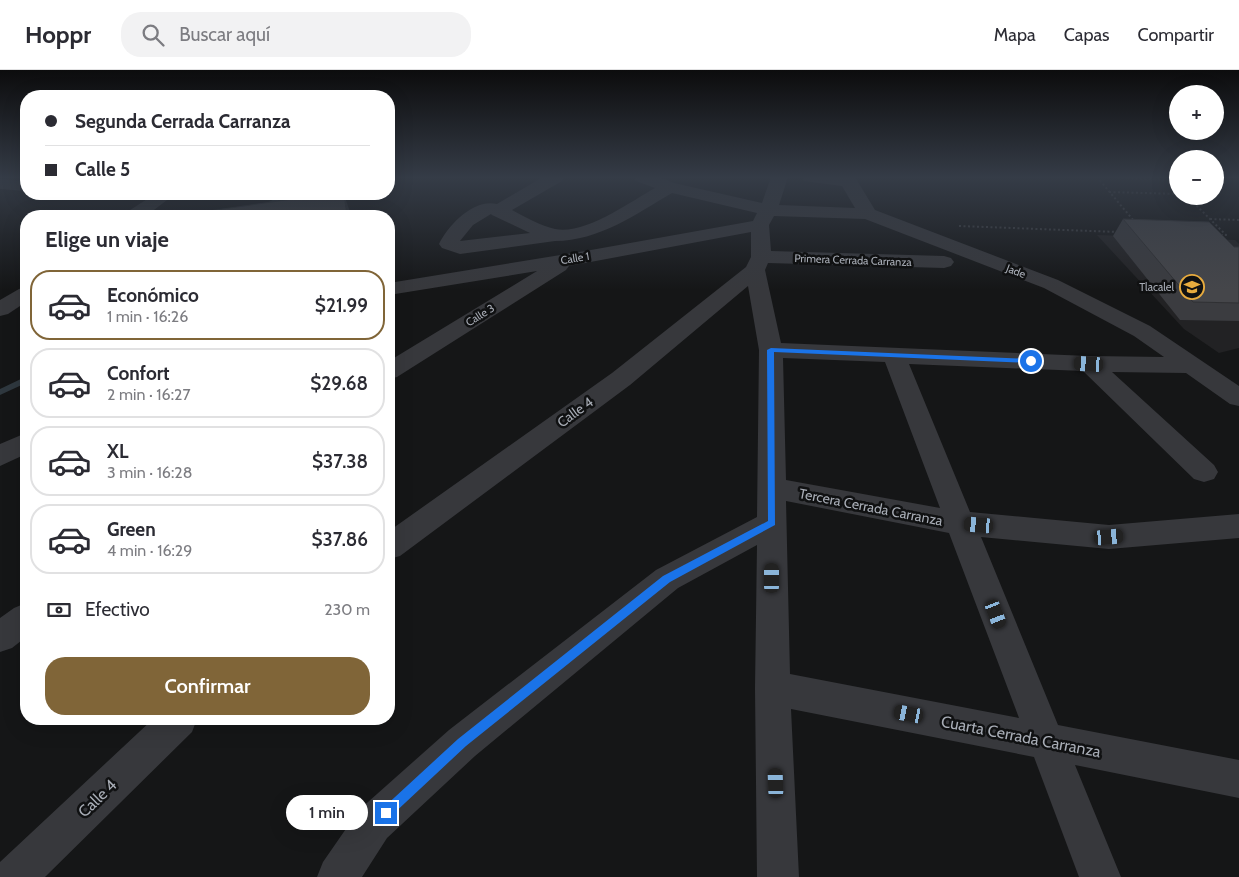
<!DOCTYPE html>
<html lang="es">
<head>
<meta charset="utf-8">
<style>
	body { margin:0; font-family:Cabin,sans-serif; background:#f2f2f3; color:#2b2b33; height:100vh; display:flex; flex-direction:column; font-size:19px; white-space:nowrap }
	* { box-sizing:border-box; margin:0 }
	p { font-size:16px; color:#7c7c81 }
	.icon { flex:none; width:28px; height:28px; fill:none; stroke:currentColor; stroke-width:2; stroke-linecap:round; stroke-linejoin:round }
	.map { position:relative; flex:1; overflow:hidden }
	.details { position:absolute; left:20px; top:140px; width:375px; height:515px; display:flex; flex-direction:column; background:#fff; border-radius:20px; box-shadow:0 5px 20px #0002 }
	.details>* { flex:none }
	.guide { position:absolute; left:20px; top:20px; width:375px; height:110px; border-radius:20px; box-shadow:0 5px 20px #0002; display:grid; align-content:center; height:110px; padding:0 25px; background:#fff }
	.controls { position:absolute; left:1169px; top:15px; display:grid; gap:10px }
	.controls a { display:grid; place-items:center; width:55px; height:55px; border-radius:50%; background:#fff; box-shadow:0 5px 20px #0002; font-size:25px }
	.end { position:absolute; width:22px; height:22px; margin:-11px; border:6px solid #1a73e8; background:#fff; box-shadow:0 0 0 2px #fff }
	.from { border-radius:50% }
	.bubble { position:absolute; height:35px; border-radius:18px; background:#fff; box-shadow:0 5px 20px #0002; font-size:16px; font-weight:600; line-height:35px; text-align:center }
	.car { position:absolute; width:15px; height:30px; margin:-15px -8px; border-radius:6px; box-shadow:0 0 4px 1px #0007; background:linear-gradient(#222 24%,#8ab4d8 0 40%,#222 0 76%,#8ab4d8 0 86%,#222 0) }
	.guide b { display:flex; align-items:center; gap:18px; height:48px; font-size:19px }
	.guide b+b { border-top:1px solid #e1e1e2 }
	.guide i { width:12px; height:12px; background:#2b2b33 }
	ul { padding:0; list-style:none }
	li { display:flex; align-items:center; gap:15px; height:70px; margin:0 10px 8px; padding:0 15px; border:2px solid #e1e1e2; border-radius:20px }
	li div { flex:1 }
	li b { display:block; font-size:19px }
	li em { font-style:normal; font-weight:600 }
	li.current { border-color:#806538 }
	li>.icon { width:45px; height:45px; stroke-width:1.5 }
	h2 { padding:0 25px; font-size:22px; line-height:60px }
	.pay { display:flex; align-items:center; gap:12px; height:55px; padding:0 25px; font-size:19px }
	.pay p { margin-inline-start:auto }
	.action { display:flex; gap:10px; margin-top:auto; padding:10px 25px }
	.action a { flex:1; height:58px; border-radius:20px; background:#806538; color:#fff; font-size:20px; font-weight:600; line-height:58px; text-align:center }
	header { display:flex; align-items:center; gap:30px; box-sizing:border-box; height:70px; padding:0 25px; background:#fff; border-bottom:1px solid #e1e1e2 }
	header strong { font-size:24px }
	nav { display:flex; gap:28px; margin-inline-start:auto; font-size:18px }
	.search { width:350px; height:45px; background:#f2f2f3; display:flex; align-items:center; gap:12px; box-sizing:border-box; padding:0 18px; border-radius:20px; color:#7c7c81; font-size:19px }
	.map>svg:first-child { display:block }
	.built { fill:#222224 }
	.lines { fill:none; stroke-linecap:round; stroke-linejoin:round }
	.stream { fill:#2f383f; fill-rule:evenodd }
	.path { stroke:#3d3f43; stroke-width:2; stroke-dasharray:2 2.5; stroke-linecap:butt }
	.minor { fill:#37383c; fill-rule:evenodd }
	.wall { fill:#3b3c40 }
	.shaded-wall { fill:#303134 }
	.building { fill:#45464a; stroke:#303134 }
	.route { fill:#1a73e8 }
	.labels { text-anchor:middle; stroke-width:5; stroke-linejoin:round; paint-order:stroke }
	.far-street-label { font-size:11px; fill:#a8adb6; stroke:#101112 }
	.far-poi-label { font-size:11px; fill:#a8adb6; stroke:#101112; text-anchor:end }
	.street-label { font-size:14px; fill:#a8adb6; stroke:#101112 }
	.near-street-label { font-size:16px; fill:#a8adb6; stroke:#101112 }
</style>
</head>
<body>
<header>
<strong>Hoppr</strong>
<div class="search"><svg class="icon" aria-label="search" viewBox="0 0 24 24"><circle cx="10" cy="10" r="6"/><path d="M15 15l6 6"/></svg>Buscar aquí</div>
<nav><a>Mapa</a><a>Capas</a><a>Compartir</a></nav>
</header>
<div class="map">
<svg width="1239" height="807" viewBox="0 0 1239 807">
	<rect width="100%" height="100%" fill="#151617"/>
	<path class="built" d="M 1097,165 L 1235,170 L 1239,174 L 1239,278 L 1219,283 L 1184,259 Z"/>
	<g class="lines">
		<path class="stream" d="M 284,124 L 291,124 L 250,146 L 243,146 Z
			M 23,308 L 26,308 L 26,313 L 0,325 L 0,319 Z"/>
		<path class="path" d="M 1097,107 L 1134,151
			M 1104,107 L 1170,110
			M 1168,107 L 1178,117
			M 1109,122 L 1178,124
			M 1187,126 L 1226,165 L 1219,165
			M 1210,149 L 1239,150
			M 959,156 L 1118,162"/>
		<path class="minor" d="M 543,107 L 564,107 L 562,111 L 512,140 C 525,147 541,156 555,159 C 585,165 630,132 655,118 L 636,111 L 634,107 L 659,107 L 674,113 L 762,133 L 771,107 L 788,107 L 779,135 L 855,138 L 842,116 L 804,111 L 802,107 L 855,107 L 875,140 L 1058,210 L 1150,256 L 1239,316 L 1239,336 L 1230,334 L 1186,303 L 1112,302 L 1214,395 L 1218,402 L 1214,409 L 1204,412 L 1194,409 L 1083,301 L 909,294 L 970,442 L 1109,455 L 1239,444 L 1239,468 L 1109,479 L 981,467 L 1058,655 L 1239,690 L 1239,728 L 1075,695 L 1121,807 L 1079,807 L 1034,687 L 791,639 L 799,807 L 757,807 L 755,618 L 757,475 L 678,518 L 475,686 L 387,768 L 362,807 L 317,807 L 323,792 L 359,740 L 449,660 L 656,500 L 757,447 L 759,280 L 748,216 L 630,315 L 400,486 L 389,489 L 389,461 L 612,303 L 746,197 L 751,187 L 751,162 L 569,196 L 566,200 L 397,307 L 389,309 L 389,291 L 537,201 L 389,225 L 389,213 L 591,180 L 753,151 L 757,143 L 672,123 C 636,144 599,171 555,171 L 460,184 L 442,178 L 439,174 C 448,155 474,128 497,134 ZM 491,144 L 492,145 L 530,163 L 460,171 L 473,155 ZM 774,146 L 865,149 L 1044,218 L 1134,266 L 1164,287 L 1089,286 L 781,273 L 765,200 L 768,193 L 944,198 L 951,196 L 954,192 L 951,188 L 944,186 L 771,181 L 769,155 ZM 783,288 L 885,292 L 940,438 L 786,410 ZM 786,431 L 949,463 L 1019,648 L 790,604 Z
			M 0,109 L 26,111 L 26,121 L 0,119 Z
			M 155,124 L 175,124 L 146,146 L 125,146 L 127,142 Z
			M 26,217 L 26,232 L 8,244 L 0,246 L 0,230 L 19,219 Z
			M 26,363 L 26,384 L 0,396 L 0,374 Z
			M 26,533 L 26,567 L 12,578 L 0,582 L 0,548 L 14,538 Z
			M 153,649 L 197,649 L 192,662 L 45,807 L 0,807 L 0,792 Z"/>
	</g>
	<path class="wall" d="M 1123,149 L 1234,177 L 1239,177 L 1239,251 L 1180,250 L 1113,166 Z"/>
	<path class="shaded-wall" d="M 344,124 L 350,142 L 351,146 L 347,146 Z"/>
	<path class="building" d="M 327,124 L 344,124 L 347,146 L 202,146 L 209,141 Z
		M 1123,149 L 1209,152 L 1234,177 L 1239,177 L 1239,233 L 1193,232 Z"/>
	<linearGradient id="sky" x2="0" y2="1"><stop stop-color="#0c0c0d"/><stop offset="0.49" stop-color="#353c47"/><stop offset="1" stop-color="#353c47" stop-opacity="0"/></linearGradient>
	<rect width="1239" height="220" fill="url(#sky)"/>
	<path class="route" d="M 771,278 L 1031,289 L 1034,291 L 1031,293 L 774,282 L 775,455 L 670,512 L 466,676 L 390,747 L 386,748 L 382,747 L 380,743 L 382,739 L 458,669 L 663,506 L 768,451 L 767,280 Z"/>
	<defs>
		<symbol id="school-ring" viewBox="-11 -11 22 22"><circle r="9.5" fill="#101112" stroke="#e7ab3e" stroke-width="1.5"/><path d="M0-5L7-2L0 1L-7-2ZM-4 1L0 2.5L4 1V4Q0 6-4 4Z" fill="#e7ab3e"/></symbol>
	</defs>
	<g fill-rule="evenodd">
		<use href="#school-ring" x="1178" y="203" width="28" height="28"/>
	</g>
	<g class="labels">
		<g class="far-street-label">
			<text transform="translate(575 188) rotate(-9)" y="4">Calle 1</text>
			<text transform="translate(853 190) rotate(2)" y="4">Primera Cerrada Carranza</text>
			<text transform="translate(1016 201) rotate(21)" y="4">Jade</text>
			<text transform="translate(480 245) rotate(-32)" y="4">Calle 3</text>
		</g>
		<g class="far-poi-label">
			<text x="1174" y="221">Tlacalel</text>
		</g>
		<g class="street-label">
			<text transform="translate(575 342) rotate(-36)" y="5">Calle 4</text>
			<text transform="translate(871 437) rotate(11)" y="5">Tercera Cerrada Carranza</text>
		</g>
		<g class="near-street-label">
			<text transform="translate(1021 666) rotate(11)" y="6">Cuarta Cerrada Carranza</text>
			<text transform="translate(97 728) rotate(-44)" y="6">Calle 4</text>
		</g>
	</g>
</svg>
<div class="controls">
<a>+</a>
<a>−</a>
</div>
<i class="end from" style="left:1031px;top:291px"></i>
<i class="end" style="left:386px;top:743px"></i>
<div class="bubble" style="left:286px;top:725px;width:82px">1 min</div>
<i class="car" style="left:1089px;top:294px;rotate:273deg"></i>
<i class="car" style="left:979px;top:455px;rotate:275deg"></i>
<i class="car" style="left:1109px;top:467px;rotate:85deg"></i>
<i class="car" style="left:772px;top:508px;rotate:0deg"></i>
<i class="car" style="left:996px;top:544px;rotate:159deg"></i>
<i class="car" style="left:909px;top:644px;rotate:281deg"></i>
<i class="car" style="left:776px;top:713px;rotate:358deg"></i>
<div class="guide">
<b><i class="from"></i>Segunda Cerrada Carranza</b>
<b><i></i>Calle 5</b>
</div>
<section class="details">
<h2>Elige un viaje</h2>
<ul>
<li class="current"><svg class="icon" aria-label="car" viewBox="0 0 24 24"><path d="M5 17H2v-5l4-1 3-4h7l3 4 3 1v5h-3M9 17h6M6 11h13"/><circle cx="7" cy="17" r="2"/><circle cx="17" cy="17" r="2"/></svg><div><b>Económico</b><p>1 min · 16:26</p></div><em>$21.99</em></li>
<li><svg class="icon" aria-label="car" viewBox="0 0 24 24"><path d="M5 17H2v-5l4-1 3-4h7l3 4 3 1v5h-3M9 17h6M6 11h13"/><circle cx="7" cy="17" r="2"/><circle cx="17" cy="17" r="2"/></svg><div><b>Confort</b><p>2 min · 16:27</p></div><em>$29.68</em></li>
<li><svg class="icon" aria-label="car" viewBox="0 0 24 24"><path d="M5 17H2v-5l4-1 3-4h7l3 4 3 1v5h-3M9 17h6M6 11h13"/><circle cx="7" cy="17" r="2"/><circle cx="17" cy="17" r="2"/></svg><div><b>XL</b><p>3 min · 16:28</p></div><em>$37.38</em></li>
<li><svg class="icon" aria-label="car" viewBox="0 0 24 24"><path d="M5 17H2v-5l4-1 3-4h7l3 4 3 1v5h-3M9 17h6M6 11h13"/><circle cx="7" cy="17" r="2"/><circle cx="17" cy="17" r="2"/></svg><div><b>Green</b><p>4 min · 16:29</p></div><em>$37.86</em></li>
</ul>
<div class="pay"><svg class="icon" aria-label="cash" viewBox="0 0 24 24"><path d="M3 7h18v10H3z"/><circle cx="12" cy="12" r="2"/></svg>Efectivo<p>230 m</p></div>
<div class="action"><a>Confirmar</a></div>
</section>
</div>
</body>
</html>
